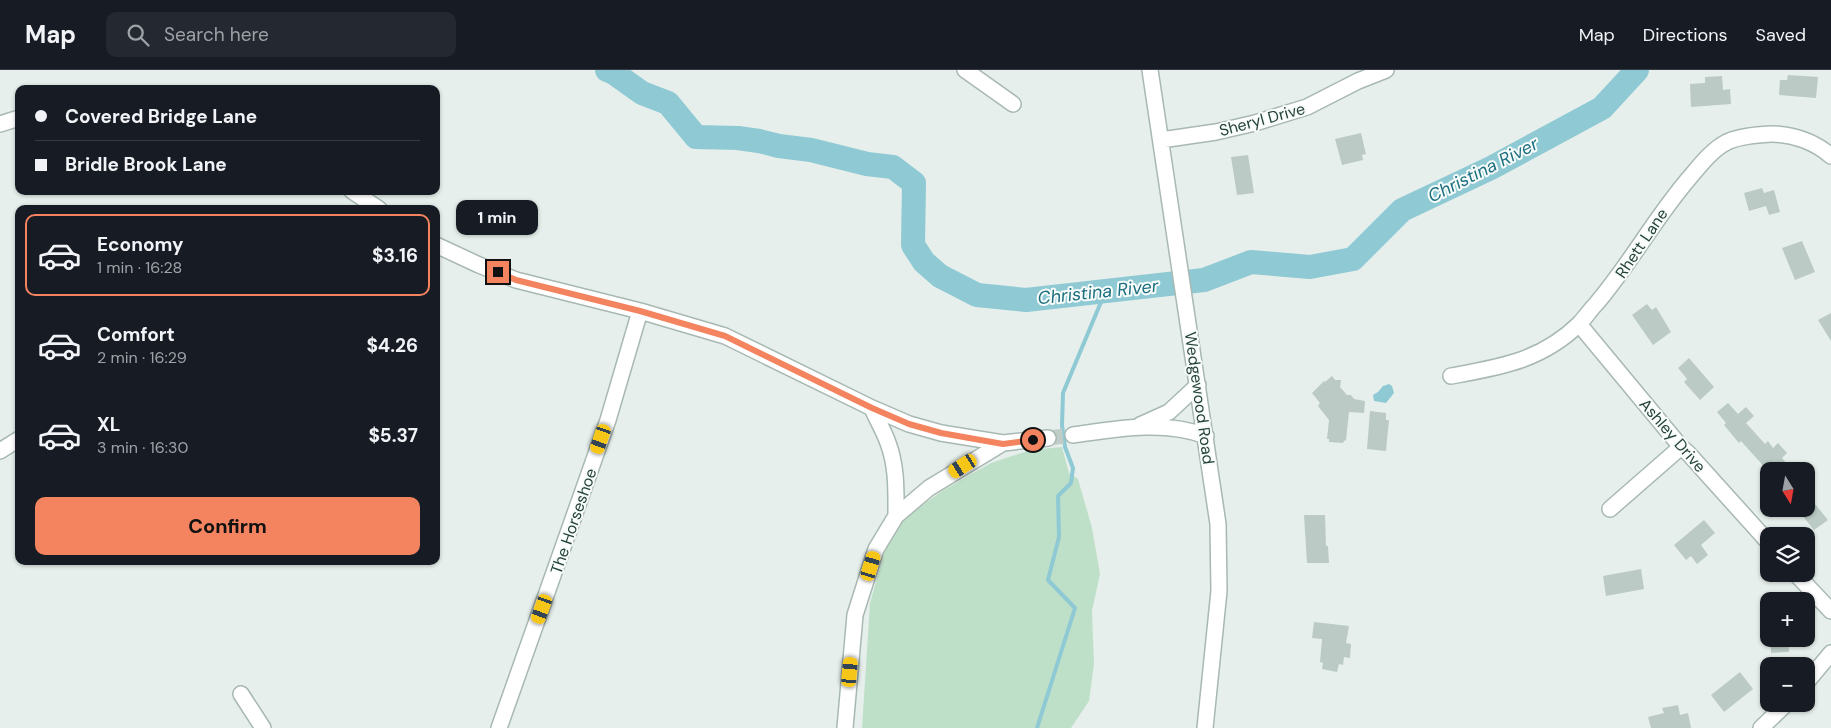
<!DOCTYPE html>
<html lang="en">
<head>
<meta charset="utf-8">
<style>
	body { margin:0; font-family:"DM Sans",sans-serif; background:#242831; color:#f1f3f6; height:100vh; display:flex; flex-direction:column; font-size:19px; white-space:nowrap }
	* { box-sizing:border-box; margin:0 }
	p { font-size:16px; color:#9ea1a6 }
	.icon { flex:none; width:28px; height:28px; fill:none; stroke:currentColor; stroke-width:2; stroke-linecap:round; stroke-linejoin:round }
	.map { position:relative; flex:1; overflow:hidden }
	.sheet { position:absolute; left:15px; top:135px; width:425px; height:360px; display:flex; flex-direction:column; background:#171b24; border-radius:10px; box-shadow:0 1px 4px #0004 }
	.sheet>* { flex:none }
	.top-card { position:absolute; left:15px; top:15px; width:425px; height:110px; border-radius:10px; box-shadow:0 1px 4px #0004; display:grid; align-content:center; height:110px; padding:0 20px; background:#171b24 }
	.needle { width:32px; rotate:169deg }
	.fabs { position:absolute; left:1760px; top:392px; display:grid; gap:10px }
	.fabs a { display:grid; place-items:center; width:55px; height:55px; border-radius:10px; background:#171b24; box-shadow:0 1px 4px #0004; font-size:25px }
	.end { position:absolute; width:22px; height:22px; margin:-11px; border:6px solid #f4845f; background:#111; box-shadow:0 0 0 2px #111 }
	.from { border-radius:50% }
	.bubble { position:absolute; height:35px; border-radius:10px; background:#171b24; box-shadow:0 1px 4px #0004; font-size:16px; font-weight:700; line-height:35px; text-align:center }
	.car { position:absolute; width:15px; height:30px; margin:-15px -8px; border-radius:6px; box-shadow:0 0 4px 1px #0007; background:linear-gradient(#f5c518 24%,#345 0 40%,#f5c518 0 76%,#345 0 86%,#f5c518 0) }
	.top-card b { display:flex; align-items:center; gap:18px; height:48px; font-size:19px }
	.top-card b+b { border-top:1px solid #363941 }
	.top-card i { width:12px; height:12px; background:#f1f3f6 }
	ul { padding:9px 0 0; list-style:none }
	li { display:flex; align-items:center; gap:15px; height:82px; margin:0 10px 8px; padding:0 10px; border:2px solid transparent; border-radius:10px }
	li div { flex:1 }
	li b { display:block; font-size:19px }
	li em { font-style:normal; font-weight:700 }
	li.selected { border-color:#f4845f }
	li>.icon { width:45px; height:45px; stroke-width:1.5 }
	.action { display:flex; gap:10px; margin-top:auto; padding:10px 20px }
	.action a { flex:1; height:58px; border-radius:10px; background:#f4845f; color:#111; font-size:20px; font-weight:700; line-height:58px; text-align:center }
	header { display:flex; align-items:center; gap:30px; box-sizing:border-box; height:70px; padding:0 25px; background:#171b24; border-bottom:1px solid #363941 }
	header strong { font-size:24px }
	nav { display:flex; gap:28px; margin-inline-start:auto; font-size:18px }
	.search { width:350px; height:45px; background:#242831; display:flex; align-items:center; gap:12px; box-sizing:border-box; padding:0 18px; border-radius:10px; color:#9ea1a6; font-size:19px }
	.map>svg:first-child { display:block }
	.green { fill:#bfe0c8 }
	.water { fill:#8ec9d4 }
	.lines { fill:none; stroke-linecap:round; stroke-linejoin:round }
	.stream { stroke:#8ec9d4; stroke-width:4 }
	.river { stroke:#8ec9d4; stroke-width:24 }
	.building { fill:#bbcac4 }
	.minor-tunnel { stroke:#bfccc8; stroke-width:15; stroke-dasharray:15 8; stroke-linecap:butt }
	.minor-casing { stroke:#a8b8b2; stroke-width:18 }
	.minor { stroke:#fff; stroke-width:15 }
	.route { stroke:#f4845f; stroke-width:6 }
	.labels { text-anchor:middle; stroke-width:4; stroke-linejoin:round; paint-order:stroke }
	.street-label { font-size:16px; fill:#24423a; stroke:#f7fbf9 }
	.water-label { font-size:18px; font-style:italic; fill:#1c6f80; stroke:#f7fbf9 }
</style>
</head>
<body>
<header>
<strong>Map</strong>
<div class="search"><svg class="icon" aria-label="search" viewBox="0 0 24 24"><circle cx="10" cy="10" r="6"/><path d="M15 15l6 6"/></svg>Search here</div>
<nav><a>Map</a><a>Directions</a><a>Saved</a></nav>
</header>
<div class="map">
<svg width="1831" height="658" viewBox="0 0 1831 658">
	<rect width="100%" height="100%" fill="#e6efeb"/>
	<path class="green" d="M 1062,377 L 1069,403 L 1078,409 L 1092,458 L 1100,504 L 1092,541 L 1094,594 L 1089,631 L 1071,658 L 862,658 L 870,533 L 884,483 L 905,448 L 942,421 L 991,393 L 1030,380 Z"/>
	<path class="water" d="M 1389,314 L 1392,316 L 1394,323 L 1386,333 L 1374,331 L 1373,325 L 1378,322 L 1383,316 Z"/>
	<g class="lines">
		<path class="stream" d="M 1037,658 L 1075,538 L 1048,510 L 1059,467 L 1058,426 L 1071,413 L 1073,398 L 1065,377 L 1062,355 L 1063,323 L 1106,220"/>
		<path class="river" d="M 607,0 L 614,3 L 642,23 L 668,33 L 696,67 L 738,68 L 759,71 L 779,76 L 811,80 L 867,94 L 893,97 L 914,113 L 913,175 L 924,192 L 940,206 L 977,225 L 1026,230 L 1204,210 L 1251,192 L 1310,197 L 1353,189 L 1402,140 L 1491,98 L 1602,38 L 1637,0"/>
	</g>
	<path class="building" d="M 1788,5 L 1818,7 L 1816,28 L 1779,25 L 1780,10 L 1787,10 Z
		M 1722,6 L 1723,20 L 1730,19 L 1731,34 L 1691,37 L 1690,14 L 1705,13 L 1705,7 Z
		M 1361,63 L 1366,84 L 1362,85 L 1363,90 L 1342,95 L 1335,69 Z
		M 1248,85 L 1254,123 L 1237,125 L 1231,87 Z
		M 1762,118 L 1764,123 L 1774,120 L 1780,142 L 1769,145 L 1766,136 L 1749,141 L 1744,123 Z
		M 1802,171 L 1815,202 L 1795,210 L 1782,178 Z
		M 1647,234 L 1652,240 L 1656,237 L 1671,262 L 1653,275 L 1632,245 Z
		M 1831,243 L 1831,271 L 1818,250 Z
		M 1689,288 L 1714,317 L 1700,330 L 1684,312 L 1687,309 L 1678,298 Z
		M 1332,306 L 1335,310 L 1341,310 L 1340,317 L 1347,325 L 1351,325 L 1354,329 L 1365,331 L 1364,343 L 1349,342 L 1346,370 L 1344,371 L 1343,373 L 1329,372 L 1329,369 L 1327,369 L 1329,350 L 1318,336 L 1320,333 L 1312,323 L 1324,311 L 1325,312 Z
		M 1728,333 L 1738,344 L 1746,337 L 1754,346 L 1746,353 L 1765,374 L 1768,371 L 1773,378 L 1778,373 L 1787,383 L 1782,388 L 1793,401 L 1768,401 L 1741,371 L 1739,373 L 1724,355 L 1726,353 L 1717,342 Z
		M 1370,341 L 1386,343 L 1386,350 L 1389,350 L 1386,381 L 1367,379 Z
		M 1806,423 L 1828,450 L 1814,460 L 1797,439 L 1806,439 Z
		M 1304,445 L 1325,445 L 1326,476 L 1328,476 L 1329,493 L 1307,493 Z
		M 1704,450 L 1715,463 L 1701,475 L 1708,485 L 1697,494 L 1691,486 L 1686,490 L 1674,475 Z
		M 1641,499 L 1644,519 L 1606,526 L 1603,506 Z
		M 1314,552 L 1349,556 L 1346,573 L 1351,574 L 1350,588 L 1344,587 L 1343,595 L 1339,594 L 1337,602 L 1322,599 L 1323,593 L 1320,592 L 1322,569 L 1312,568 Z
		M 1771,569 L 1788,569 L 1789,582 L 1771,583 Z
		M 1740,602 L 1753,619 L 1724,642 L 1711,625 Z
		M 1678,635 L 1680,645 L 1688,643 L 1691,658 L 1651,658 L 1648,647 L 1664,643 L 1662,638 Z"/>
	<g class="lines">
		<path class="minor-tunnel" d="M 1048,368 L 1073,365"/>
		<defs>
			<path id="minor" d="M 965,0 L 1013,34
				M 1150,0 L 1218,454 L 1219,521 L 1205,658
				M 0,54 L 19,48
				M 1161,70 L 1216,62 L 1255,53 L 1307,37 L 1358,11 L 1386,0
				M 352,121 L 379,139
				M 436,175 L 479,195 L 516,210 L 640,241 L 725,266 L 872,338 L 909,354 L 941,363 L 1003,373
				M 1579,254 L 1681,377 L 1688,383 L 1769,473
				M 1451,306 C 1500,297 1541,291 1579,254 C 1585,248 1590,240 1596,234 C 1631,193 1656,146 1691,106 C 1701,94 1713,79 1727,72 C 1740,66 1757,65 1772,64 C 1793,64 1815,72 1831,86
				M 872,338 C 877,350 884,361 888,373 C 897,396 896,422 896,446
				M 1140,355 L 1169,342 L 1198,315
				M 1073,365 C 1116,359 1164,350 1206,366
				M 0,381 L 19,369
				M 1610,439 L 1681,377
				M 1796,504 L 1831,541
				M 1806,613 L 1831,583
				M 241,624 L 263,658
				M 499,658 L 608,350 L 640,241
				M 845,658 L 855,545 L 876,479 L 896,446 L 929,418 L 1003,373 L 1048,368
				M 1761,658 L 1786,634"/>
		</defs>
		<use href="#minor" class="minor-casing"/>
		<use href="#minor" class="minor"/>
	</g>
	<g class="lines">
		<path class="route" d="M 498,202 L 516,210 L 640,241 L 725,266 L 872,338 L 909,354 L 941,363 L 1003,374 L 1033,370"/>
	</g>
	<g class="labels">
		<g class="street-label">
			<text transform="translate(1262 49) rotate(-15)" y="6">Sheryl Drive</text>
			<text transform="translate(1641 173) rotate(-56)" y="6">Rhett Lane</text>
			<text transform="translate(1200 328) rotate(82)" y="6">Wedgewood Road</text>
			<text transform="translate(1673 365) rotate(49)" y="6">Ashley Drive</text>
			<text transform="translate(573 451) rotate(-71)" y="6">The Horseshoe</text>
		</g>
		<g class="water-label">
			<text transform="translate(1483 100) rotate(-27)" y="6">Christina River</text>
			<text transform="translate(1098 222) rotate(-6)" y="6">Christina River</text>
		</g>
	</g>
</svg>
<div class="fabs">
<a><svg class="needle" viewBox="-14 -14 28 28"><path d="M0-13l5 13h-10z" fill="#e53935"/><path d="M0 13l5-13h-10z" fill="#9ea1a6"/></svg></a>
<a><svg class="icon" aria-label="layers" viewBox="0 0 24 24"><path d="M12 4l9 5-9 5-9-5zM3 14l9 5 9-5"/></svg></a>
<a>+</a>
<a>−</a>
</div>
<i class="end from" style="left:1033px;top:370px"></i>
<i class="end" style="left:498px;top:202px"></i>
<div class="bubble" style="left:456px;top:130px;width:82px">1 min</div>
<i class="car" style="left:601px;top:369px;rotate:199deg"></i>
<i class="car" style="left:963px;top:396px;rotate:237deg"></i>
<i class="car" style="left:871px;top:496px;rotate:17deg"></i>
<i class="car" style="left:542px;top:539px;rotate:200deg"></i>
<i class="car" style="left:850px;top:602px;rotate:5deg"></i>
<div class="top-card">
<b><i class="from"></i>Covered Bridge Lane</b>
<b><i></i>Bridle Brook Lane</b>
</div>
<section class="sheet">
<ul>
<li class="selected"><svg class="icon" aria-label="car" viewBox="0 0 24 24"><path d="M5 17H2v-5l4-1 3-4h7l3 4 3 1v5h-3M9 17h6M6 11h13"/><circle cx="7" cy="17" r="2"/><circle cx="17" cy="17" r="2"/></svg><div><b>Economy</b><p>1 min · 16:28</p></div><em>$3.16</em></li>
<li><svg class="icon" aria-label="car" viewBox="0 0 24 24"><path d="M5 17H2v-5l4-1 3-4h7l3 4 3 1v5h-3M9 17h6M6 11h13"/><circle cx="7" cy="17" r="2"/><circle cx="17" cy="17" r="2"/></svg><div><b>Comfort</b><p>2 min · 16:29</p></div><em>$4.26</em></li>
<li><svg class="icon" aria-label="car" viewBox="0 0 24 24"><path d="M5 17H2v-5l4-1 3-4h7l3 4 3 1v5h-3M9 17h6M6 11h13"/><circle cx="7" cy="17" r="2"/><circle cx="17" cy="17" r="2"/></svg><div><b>XL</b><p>3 min · 16:30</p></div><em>$5.37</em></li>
</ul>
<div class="action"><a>Confirm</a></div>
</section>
</div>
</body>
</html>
